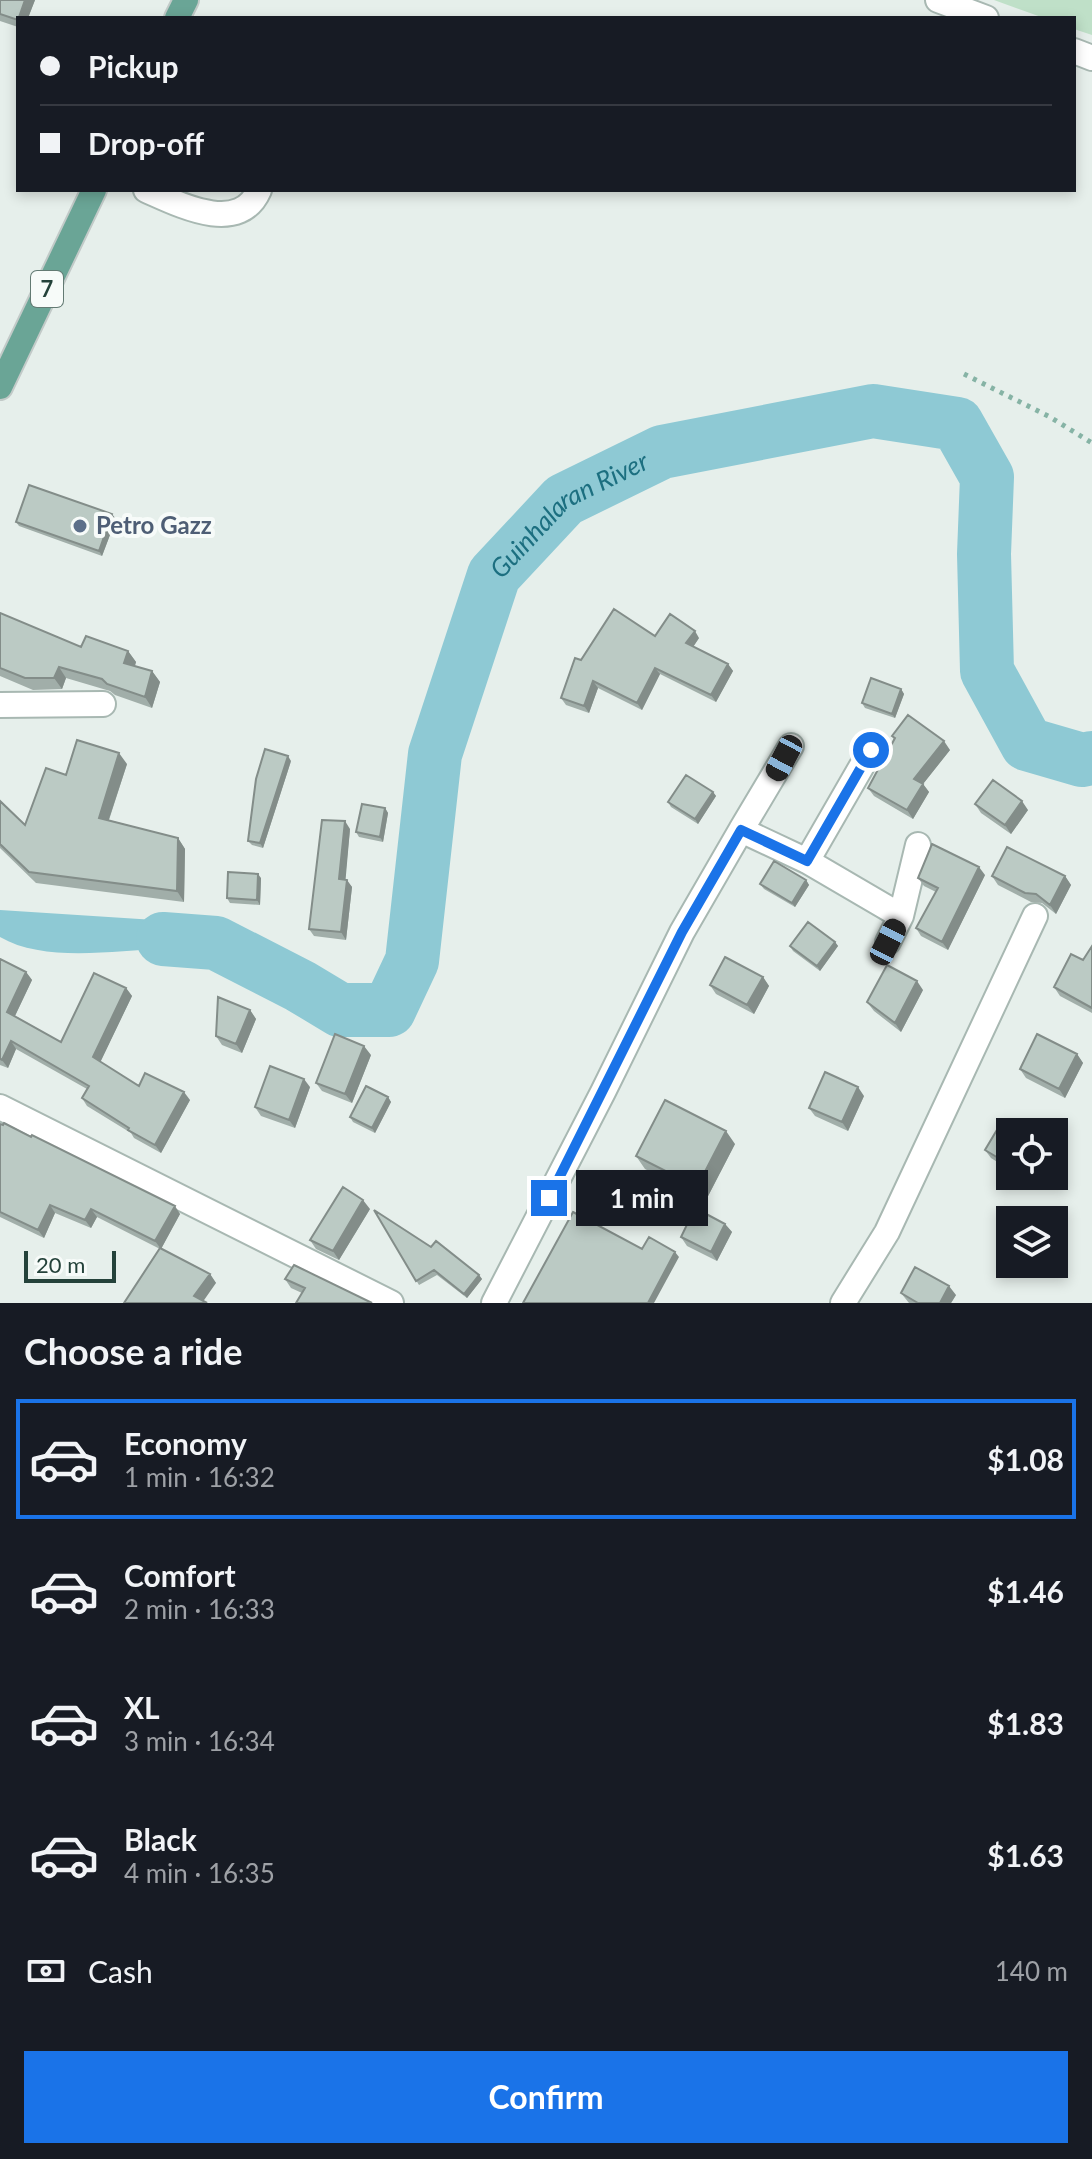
<!DOCTYPE html>
<html lang="en">
<head>
<meta charset="utf-8">
<style>
	body { margin:0; font-family:Lato,sans-serif; background:#242831; color:#f1f3f6; height:100vh; display:flex; flex-direction:column; font-size:30px; white-space:nowrap }
	* { box-sizing:border-box; margin:0 }
	p { font-size:26px; color:#9ea1a6 }
	.icon { flex:none; width:44px; height:44px; fill:none; stroke:currentColor; stroke-width:2; stroke-linecap:round; stroke-linejoin:round }
	.map { position:relative; height:1303px; overflow:hidden }
	.drawer { display:flex; flex-direction:column; background:#171b24; flex:1 }
	.drawer>* { flex:none }
	.hud { position:absolute; left:16px; top:16px; width:1060px; height:176px; border-radius:0px; box-shadow:0 4px 12px #0003; display:grid; align-content:center; height:176px; padding:0 24px; background:#171b24 }
	.buttons { position:absolute; left:996px; top:1118px; display:grid; gap:16px }
	.buttons a { display:grid; place-items:center; width:72px; height:72px; border-radius:0px; background:#171b24; box-shadow:0 4px 12px #0003; font-size:40px }
	.scale { position:absolute; left:24px; bottom:20px; width:92px; box-sizing:border-box; padding-left:8px; border:4px solid #24423a; border-top:0; font-size:22px; line-height:28px; white-space:nowrap; color:#24423a; -webkit-text-stroke:6px #f7fbf9; paint-order:stroke }
	.end { position:absolute; width:36px; height:36px; margin:-18px; border:10px solid #1a73e8; background:#fff; box-shadow:0 0 0 4px #fff }
	.from { border-radius:50% }
	.bubble { position:absolute; height:56px; border-radius:0px; background:#171b24; box-shadow:0 4px 12px #0003; font-size:26px; font-weight:700; line-height:56px; text-align:center }
	.car { position:absolute; width:24px; height:48px; margin:-24px -12px; border-radius:10px; box-shadow:0 0 6px 2px #0007; background:linear-gradient(#222 24%,#8ab4d8 0 40%,#222 0 76%,#8ab4d8 0 86%,#222 0) }
	.hud b { display:flex; align-items:center; gap:28px; height:76px; font-size:30px }
	.hud b+b { border-top:2px solid #363941 }
	.hud i { width:20px; height:20px; background:#f1f3f6 }
	ul { padding:0; list-style:none }
	li { display:flex; align-items:center; gap:24px; height:120px; margin:0 16px 12px; padding:0 8px; border:4px solid transparent; border-radius:0px }
	li div { flex:1 }
	li b { display:block; font-size:30px }
	li em { font-style:normal; font-weight:700 }
	li.on { border-color:#1a73e8 }
	li>.icon { width:72px; height:72px; stroke-width:1.5 }
	h2 { padding:0 24px; font-size:36px; line-height:96px }
	.pay { display:flex; align-items:center; gap:20px; height:88px; padding:0 24px; font-size:30px }
	.pay p { margin-inline-start:auto }
	.action { display:flex; gap:16px; margin-top:auto; padding:16px 24px }
	.action a { flex:1; height:92px; border-radius:0px; background:#1a73e8; color:#fff; font-size:32px; font-weight:700; line-height:92px; text-align:center }
	.map>svg:first-child { display:block }
	.green { fill:#bfe0c8 }
	.water { fill:#8ec9d4 }
	.lines { fill:none; stroke-linecap:round; stroke-linejoin:round }
	.river { stroke:#8ec9d4; stroke-width:54 }
	.minor-casing { stroke:#a8b8b2; stroke-width:28 }
	.major-casing { stroke:#c2cac8; stroke-width:28 }
	.path { stroke:#86b3a5; stroke-width:5; stroke-dasharray:4 6; stroke-linecap:butt }
	.minor { stroke:#fff; stroke-width:24 }
	.major { stroke:#6aa596; stroke-width:24 }
	.wall { fill:#a1aea9 }
	.shaded-wall { fill:#838d89 }
	.building { fill:#bbcac4; stroke:#838d89; stroke-width:2 }
	.route { stroke:#1a73e8; stroke-width:10 }
	.service-dot { fill:#5c6f8a; stroke:#f7fbf9; stroke-width:3 }
	.labels { text-anchor:middle; stroke-width:8; stroke-linejoin:round; paint-order:stroke }
	.shield { fill:#f7fbf9; stroke:#637a73; stroke-width:2 }
	.shield-label { font-size:22px; font-weight:bold; fill:#24423a }
	.service-label { font-size:24px; font-weight:bold; fill:#4e5e75; stroke:#f7fbf9; text-anchor:start }
	.water-label { font-size:26px; font-style:italic; fill:#1c6f80; stroke:#f7fbf9 }
</style>
</head>
<body>
<div class="map">
<svg width="1092" height="1303" viewBox="0 0 1092 1303">
	<rect width="100%" height="100%" fill="#e6efeb"/>
	<path class="green" d="M 994,0 L 1092,0 L 1092,35 L 1074,29 L 1074,18 L 1044,18 Z"/>
	<path class="water" d="M 0,910 L 186,922 L 239,942 L 232,958 C 210,955 186,948 164,949 C 115,950 44,963 0,937 Z"/>
	<g class="lines">
		<path class="river" id="s1" d="M 163,939 L 216,943 L 300,986 L 340,1010 L 389,1010 L 412,961 L 435,754 L 494,575 L 564,500 L 662,452 L 873,411 L 957,424 L 987,477 L 984,554 L 987,671 L 1027,744 L 1082,760 L 1092,758"/>
		<defs>
			<path id="minor" d="M 938,0 L 986,18
				M 1074,51 L 1092,58
				M 146,190 C 178,204 239,236 259,190
				M 0,705 L 103,704
				M 741,830 L 791,746
				M 807,861 L 871,750
				M 888,942 L 901,916
				M 0,1107 L 391,1303
				M 494,1303 L 603,1092 L 682,932 L 741,830 L 807,861 L 901,916 L 918,845
				M 843,1303 L 887,1232 L 1035,916"/>
			<path id="major" d="M 177,18 L 186,0
				M 0,387 L 94,190"/>
		</defs>
		<use href="#minor" class="minor-casing"/>
		<use href="#major" class="major-casing"/>
		<path class="path" d="M 964,374 L 1050,417 L 1092,443"/>
		<use href="#minor" class="minor"/>
		<use href="#major" class="major"/>
	</g>
	<path class="wall" d="M 0,0 L 35,0 L 28,18 L 18,18 L 18,27 L 0,21 Z
		M 116,519 L 102,556 L 19,526 L 16,522 Z
		M 0,613 L 81,647 L 128,651 L 136,662 L 135,666 L 152,671 L 160,682 L 152,708 L 115,695 L 110,691 L 66,678 L 62,689 L 33,690 L 0,676 Z
		M 699,638 L 693,647 L 728,664 L 733,671 L 716,702 L 660,674 L 642,710 L 598,688 L 589,713 L 566,705 L 561,698 L 581,660 Z
		M 901,689 L 904,694 L 895,718 L 865,708 L 862,703 Z
		M 892,736 L 950,750 L 923,784 L 929,792 L 913,819 L 874,796 L 868,788 L 894,740 Z
		M 291,761 L 263,848 L 252,845 L 248,841 Z
		M 127,764 L 109,820 L 178,838 L 185,849 L 184,902 L 36,883 L 0,848 L 0,801 L 25,825 L 66,775 Z
		M 713,792 L 716,796 L 698,824 L 671,807 L 668,802 Z
		M 975,804 L 1028,810 L 1011,834 L 981,813 Z
		M 385,808 L 388,813 L 383,842 L 359,837 L 356,832 Z
		M 350,829 L 345,879 L 352,887 L 346,940 L 314,936 L 309,929 Z
		M 985,875 L 948,950 L 921,936 L 916,928 L 936,892 L 924,886 L 918,878 Z
		M 992,876 L 1065,876 L 1071,885 L 1056,914 L 1042,903 L 1031,902 L 998,885 Z
		M 261,878 L 260,905 L 230,903 L 227,898 Z
		M 806,880 L 809,885 L 795,907 L 764,889 L 760,884 Z
		M 835,942 L 838,946 L 820,971 L 793,951 L 790,946 Z
		M 1092,946 L 1092,1013 L 1060,996 L 1054,987 L 1083,960 Z
		M 0,959 L 26,972 L 32,980 L 15,1016 L 61,1042 L 126,988 L 132,996 L 100,1062 L 139,1086 L 190,1100 L 161,1153 L 134,1138 L 131,1133 L 87,1106 L 82,1098 L 87,1089 L 16,1049 L 8,1068 L 0,1065 Z
		M 763,977 L 769,986 L 754,1014 L 716,994 L 710,985 Z
		M 923,990 L 901,1032 L 874,1011 L 867,1002 Z
		M 250,1010 L 256,1019 L 242,1053 L 222,1045 L 216,1036 Z
		M 1077,1054 L 1083,1063 L 1065,1098 L 1026,1078 L 1020,1069 Z
		M 371,1055 L 352,1103 L 322,1091 L 316,1083 Z
		M 310,1087 L 295,1128 L 261,1116 L 255,1107 Z
		M 864,1096 L 848,1131 L 815,1116 L 809,1108 Z
		M 388,1097 L 391,1102 L 375,1133 L 353,1122 L 350,1117 Z
		M 0,1124 L 180,1214 L 161,1249 L 210,1274 L 216,1283 L 124,1303 L 160,1249 L 97,1217 L 91,1228 L 55,1213 L 44,1238 L 0,1217 Z
		M 1010,1132 L 1010,1170 L 991,1158 L 985,1150 Z
		M 735,1144 L 706,1200 L 645,1169 L 636,1156 Z
		M 370,1209 L 339,1260 L 316,1249 L 310,1240 Z
		M 374,1210 L 431,1247 L 479,1275 L 482,1279 L 467,1298 L 437,1275 L 419,1285 Z
		M 725,1224 L 732,1232 L 717,1261 L 687,1246 L 681,1237 Z
		M 285,1279 L 372,1303 L 302,1293 L 291,1288 Z
		M 901,1293 L 956,1295 L 951,1303 L 909,1303 Z"/>
	<path class="shaded-wall" d="M 25,0 L 35,0 L 28,18 L 19,18 Z
		M 112,514 L 116,519 L 102,556 L 99,551 Z
		M 695,631 L 699,638 L 691,650 L 686,643 Z
		M 128,651 L 136,662 L 132,674 L 124,663 Z
		M 728,664 L 733,671 L 716,702 L 711,695 Z
		M 59,667 L 66,678 L 62,689 L 54,678 Z
		M 655,668 L 660,674 L 642,710 L 637,703 Z
		M 152,671 L 160,682 L 152,708 L 145,697 Z
		M 593,681 L 598,688 L 589,713 L 584,706 Z
		M 901,689 L 904,694 L 895,718 L 892,714 Z
		M 944,741 L 950,750 L 923,784 L 929,792 L 913,819 L 907,810 L 914,779 Z
		M 119,753 L 127,764 L 106,828 L 99,818 Z
		M 288,756 L 291,761 L 263,848 L 260,843 Z
		M 713,792 L 716,796 L 698,824 L 695,819 Z
		M 1022,801 L 1028,810 L 1011,834 L 1005,825 Z
		M 385,808 L 388,813 L 383,842 L 380,837 Z
		M 345,821 L 350,829 L 345,886 L 339,879 Z
		M 178,838 L 185,849 L 184,902 L 177,891 Z
		M 979,867 L 985,875 L 948,950 L 942,942 Z
		M 258,874 L 261,878 L 260,905 L 257,900 Z
		M 1065,876 L 1071,885 L 1056,914 L 1050,905 Z
		M 347,880 L 352,887 L 346,940 L 341,932 Z
		M 806,880 L 809,885 L 795,907 L 792,903 Z
		M 835,942 L 838,946 L 820,971 L 817,966 Z
		M 26,972 L 32,980 L 13,1020 L 7,1012 Z
		M 763,977 L 769,986 L 754,1014 L 747,1005 Z
		M 917,981 L 923,990 L 901,1032 L 895,1023 Z
		M 126,988 L 132,996 L 99,1065 L 93,1057 Z
		M 250,1010 L 256,1019 L 242,1053 L 236,1044 Z
		M 11,1041 L 16,1049 L 8,1068 L 2,1060 Z
		M 364,1046 L 371,1055 L 352,1103 L 345,1094 Z
		M 1077,1054 L 1083,1063 L 1065,1098 L 1059,1089 Z
		M 304,1079 L 310,1087 L 295,1128 L 289,1120 Z
		M 858,1087 L 864,1096 L 848,1131 L 842,1122 Z
		M 184,1092 L 190,1100 L 161,1153 L 155,1145 Z
		M 388,1097 L 391,1102 L 375,1133 L 372,1128 Z
		M 726,1131 L 735,1144 L 706,1200 L 697,1187 Z
		M 1025,1176 L 1033,1176 L 1029,1182 Z
		M 363,1200 L 370,1209 L 339,1260 L 333,1251 Z
		M 50,1205 L 55,1213 L 44,1238 L 38,1230 Z
		M 175,1206 L 180,1214 L 161,1249 L 155,1241 Z
		M 91,1209 L 97,1217 L 91,1228 L 85,1220 Z
		M 725,1224 L 732,1232 L 717,1261 L 711,1252 Z
		M 675,1252 L 679,1257 L 654,1303 L 648,1303 Z
		M 210,1274 L 216,1283 L 202,1303 L 194,1296 Z
		M 479,1275 L 482,1279 L 467,1298 L 464,1294 Z
		M 949,1286 L 956,1295 L 951,1303 L 940,1303 Z"/>
	<path class="building" d="M 0,0 L 25,0 L 18,20 L 0,14 Z
		M 29,485 L 112,514 L 99,551 L 16,522 Z
		M 614,609 L 655,636 L 670,614 L 695,631 L 686,643 L 728,664 L 711,695 L 655,668 L 637,703 L 593,681 L 584,706 L 561,698 L 575,658 L 581,660 Z
		M 0,613 L 81,647 L 86,636 L 128,651 L 124,663 L 152,671 L 145,697 L 107,684 L 102,679 L 59,667 L 54,678 L 25,678 L 0,668 Z
		M 871,678 L 901,689 L 892,714 L 862,703 Z
		M 908,715 L 944,741 L 914,779 L 923,784 L 907,810 L 868,788 L 895,738 L 892,736 Z
		M 77,740 L 119,753 L 99,818 L 178,838 L 177,891 L 29,872 L 0,844 L 0,801 L 25,825 L 46,768 L 66,775 Z
		M 265,749 L 288,756 L 260,843 L 248,841 L 256,779 Z
		M 686,775 L 713,792 L 695,819 L 668,802 Z
		M 993,780 L 1022,801 L 1005,825 L 975,804 Z
		M 362,804 L 385,808 L 380,837 L 356,832 Z
		M 322,820 L 345,821 L 339,879 L 347,880 L 341,932 L 309,929 Z
		M 932,844 L 979,867 L 942,942 L 916,928 L 938,888 L 918,878 Z
		M 1007,847 L 1065,876 L 1050,905 L 1036,894 L 1025,893 L 992,876 Z
		M 774,861 L 806,880 L 792,903 L 760,884 Z
		M 228,872 L 258,874 L 257,900 L 227,898 Z
		M 808,922 L 835,942 L 817,966 L 790,946 Z
		M 1092,946 L 1092,1008 L 1054,987 L 1071,954 L 1083,960 Z
		M 725,957 L 763,977 L 747,1005 L 710,985 Z
		M 0,959 L 26,972 L 7,1012 L 61,1042 L 94,973 L 126,988 L 93,1057 L 139,1086 L 145,1073 L 184,1092 L 155,1145 L 128,1130 L 129,1128 L 82,1098 L 89,1086 L 11,1041 L 2,1060 L 0,1059 Z
		M 887,965 L 917,981 L 895,1023 L 867,1002 Z
		M 218,997 L 250,1010 L 236,1044 L 216,1036 Z
		M 335,1034 L 364,1046 L 345,1094 L 316,1083 Z
		M 1037,1034 L 1077,1054 L 1059,1089 L 1020,1069 Z
		M 270,1066 L 304,1079 L 289,1120 L 255,1107 Z
		M 825,1072 L 858,1087 L 842,1122 L 809,1108 Z
		M 366,1086 L 388,1097 L 372,1128 L 350,1117 Z
		M 665,1100 L 726,1131 L 697,1187 L 636,1156 Z
		M 4,1123 L 31,1137 L 32,1135 L 175,1206 L 155,1241 L 91,1209 L 85,1220 L 50,1205 L 38,1230 L 0,1212 L 0,1124 L 3,1125 Z
		M 1001,1123 L 1016,1132 L 1010,1132 L 1010,1165 L 985,1150 Z
		M 343,1187 L 363,1200 L 333,1251 L 310,1240 Z
		M 695,1208 L 725,1224 L 711,1252 L 681,1237 Z
		M 374,1210 L 431,1247 L 436,1241 L 479,1275 L 464,1294 L 434,1270 L 416,1281 Z
		M 573,1212 L 642,1249 L 649,1237 L 675,1252 L 648,1303 L 523,1303 Z
		M 160,1248 L 210,1274 L 194,1296 L 207,1303 L 124,1303 Z
		M 294,1265 L 372,1303 L 296,1303 L 305,1288 L 285,1279 Z
		M 915,1267 L 949,1286 L 940,1303 L 918,1303 L 901,1293 Z"/>
	<g class="lines">
		<path class="route" d="M 549,1198 L 682,932 L 741,830 L 807,861 L 871,750"/>
	</g>
	<circle class="service-dot" cx="80" cy="526" r="8"/>
	<g class="labels">
		<rect class="shield" x="31" y="271" width="32" height="36" rx="6"/>
		<g class="shield-label">
			<text x="47" y="297">7</text>
		</g>
		<g class="service-label">
			<text x="96" y="534">Petro Gazz</text>
		</g>
		<g class="water-label">
			<text dy="9" stroke="none"><textPath href="#s1" startOffset="792">Guinhalaran River</textPath></text>
		</g>
	</g>
</svg>
<div class="buttons">
<a><svg class="icon" aria-label="locate" viewBox="0 0 24 24"><circle cx="12" cy="12" r="6"/><path d="M12 2v4M12 18v4M2 12h4M18 12h4"/></svg></a>
<a><svg class="icon" aria-label="layers" viewBox="0 0 24 24"><path d="M12 4l9 5-9 5-9-5zM3 14l9 5 9-5"/></svg></a>
</div>
<div class="scale">20 m</div>
<i class="end from" style="left:871px;top:750px"></i>
<i class="end" style="left:549px;top:1198px"></i>
<div class="bubble" style="left:576px;top:1170px;width:132px">1 min</div>
<i class="car" style="left:784px;top:758px;rotate:208deg"></i>
<i class="car" style="left:888px;top:942px;rotate:27deg"></i>
<div class="hud">
<b><i class="from"></i>Pickup</b>
<b><i></i>Drop-off</b>
</div>
</div>
<section class="drawer">
<h2>Choose a ride</h2>
<ul>
<li class="on"><svg class="icon" aria-label="car" viewBox="0 0 24 24"><path d="M5 17H2v-5l4-1 3-4h7l3 4 3 1v5h-3M9 17h6M6 11h13"/><circle cx="7" cy="17" r="2"/><circle cx="17" cy="17" r="2"/></svg><div><b>Economy</b><p>1 min · 16:32</p></div><em>$1.08</em></li>
<li><svg class="icon" aria-label="car" viewBox="0 0 24 24"><path d="M5 17H2v-5l4-1 3-4h7l3 4 3 1v5h-3M9 17h6M6 11h13"/><circle cx="7" cy="17" r="2"/><circle cx="17" cy="17" r="2"/></svg><div><b>Comfort</b><p>2 min · 16:33</p></div><em>$1.46</em></li>
<li><svg class="icon" aria-label="car" viewBox="0 0 24 24"><path d="M5 17H2v-5l4-1 3-4h7l3 4 3 1v5h-3M9 17h6M6 11h13"/><circle cx="7" cy="17" r="2"/><circle cx="17" cy="17" r="2"/></svg><div><b>XL</b><p>3 min · 16:34</p></div><em>$1.83</em></li>
<li><svg class="icon" aria-label="car" viewBox="0 0 24 24"><path d="M5 17H2v-5l4-1 3-4h7l3 4 3 1v5h-3M9 17h6M6 11h13"/><circle cx="7" cy="17" r="2"/><circle cx="17" cy="17" r="2"/></svg><div><b>Black</b><p>4 min · 16:35</p></div><em>$1.63</em></li>
</ul>
<div class="pay"><svg class="icon" aria-label="cash" viewBox="0 0 24 24"><path d="M3 7h18v10H3z"/><circle cx="12" cy="12" r="2"/></svg>Cash<p>140 m</p></div>
<div class="action"><a>Confirm</a></div>
</section>
</body>
</html>
